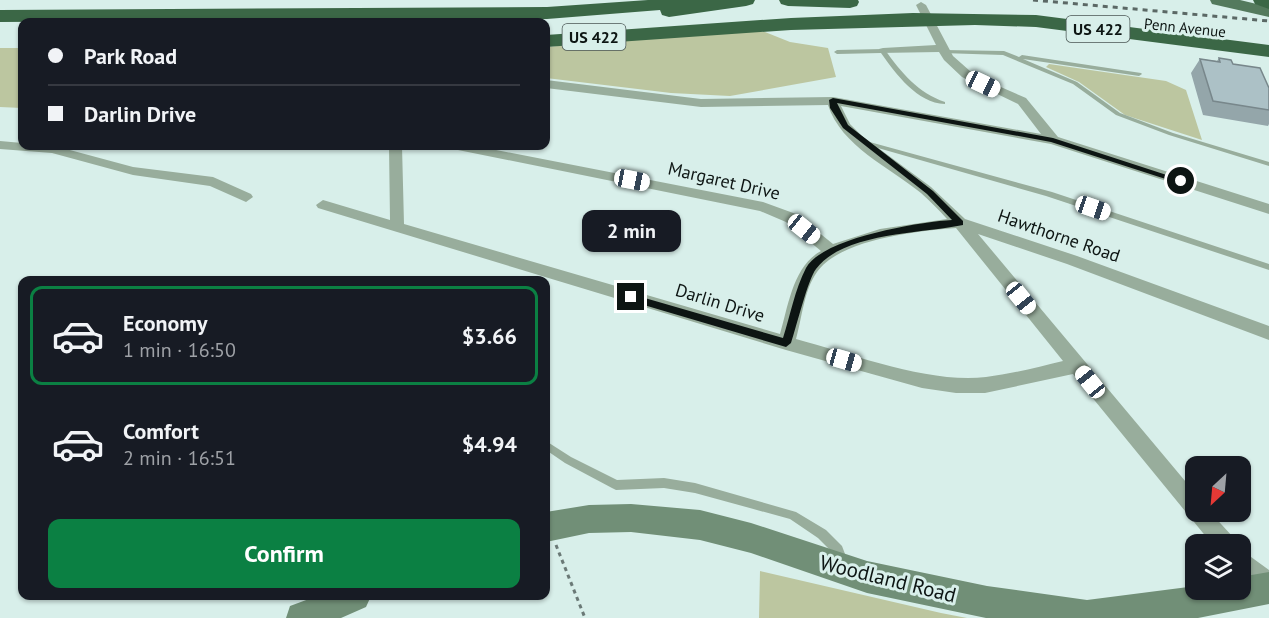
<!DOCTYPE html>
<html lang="en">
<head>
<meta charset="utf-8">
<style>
	body { margin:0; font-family:"PT Sans",sans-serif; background:#242831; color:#f1f3f6; height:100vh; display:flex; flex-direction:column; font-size:22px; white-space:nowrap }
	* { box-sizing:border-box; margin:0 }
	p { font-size:20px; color:#9ea1a6 }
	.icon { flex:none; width:33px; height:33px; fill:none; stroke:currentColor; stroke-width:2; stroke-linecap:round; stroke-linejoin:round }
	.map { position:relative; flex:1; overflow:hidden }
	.panel { position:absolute; left:18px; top:276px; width:532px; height:324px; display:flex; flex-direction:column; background:#171b24; border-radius:12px; box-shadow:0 2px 4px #0004 }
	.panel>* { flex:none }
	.guide { position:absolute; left:18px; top:18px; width:532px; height:132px; border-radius:12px; box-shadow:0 2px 4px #0004; display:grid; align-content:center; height:132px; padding:0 30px; background:#171b24 }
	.needle { width:39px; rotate:206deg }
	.controls { position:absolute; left:1185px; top:456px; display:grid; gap:12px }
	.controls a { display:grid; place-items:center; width:66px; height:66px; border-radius:12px; background:#171b24; box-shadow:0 2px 4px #0004; font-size:30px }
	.end { position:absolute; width:27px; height:27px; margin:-14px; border:8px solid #0d1513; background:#fff; box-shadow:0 0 0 3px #fff }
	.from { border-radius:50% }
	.bubble { position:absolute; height:42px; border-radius:12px; background:#171b24; box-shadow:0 2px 4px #0004; font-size:20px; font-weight:700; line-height:42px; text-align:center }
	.car { position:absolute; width:18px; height:36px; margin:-18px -9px; border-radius:8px; box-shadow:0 0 4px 2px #0007; background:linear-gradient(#fff 24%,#345 0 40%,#fff 0 76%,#345 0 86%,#fff 0) }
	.guide b { display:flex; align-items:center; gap:21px; height:57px; font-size:22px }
	.guide b+b { border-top:2px solid #363941 }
	.guide i { width:15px; height:15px; background:#f1f3f6 }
	ul { padding:10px 0 0; list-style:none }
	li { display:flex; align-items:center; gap:18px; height:99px; margin:0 12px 9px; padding:0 18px; border:3px solid transparent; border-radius:12px }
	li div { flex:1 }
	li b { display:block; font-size:22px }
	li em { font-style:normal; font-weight:700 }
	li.on { border-color:#0b8043 }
	li>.icon { width:54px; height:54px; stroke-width:1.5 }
	.button { display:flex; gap:12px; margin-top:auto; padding:12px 30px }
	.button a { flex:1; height:69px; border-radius:12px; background:#0b8043; color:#fff; font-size:24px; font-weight:700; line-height:69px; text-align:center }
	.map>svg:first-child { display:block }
	.green { fill:#bcc6a0 }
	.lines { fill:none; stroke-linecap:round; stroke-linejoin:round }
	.path { stroke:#6a7976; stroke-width:3; stroke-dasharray:4 4; stroke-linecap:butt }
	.lane { fill:#98ad9c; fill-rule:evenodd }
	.street { fill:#98ad9c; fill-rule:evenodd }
	.secondary { fill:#718f77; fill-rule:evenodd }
	.primary { fill:#547a5d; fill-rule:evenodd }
	.highway { fill:#3b6746; fill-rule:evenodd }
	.rail { stroke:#5b6865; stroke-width:3; stroke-dasharray:5 5; stroke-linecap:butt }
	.wall { fill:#94a6aa }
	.building { fill:#acc1c6; stroke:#78878b; stroke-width:1.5 }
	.route { fill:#0d1513 }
	.labels { text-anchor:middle; stroke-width:6; stroke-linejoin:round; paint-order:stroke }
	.far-street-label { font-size:15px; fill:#0d1513; stroke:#d8efea }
	.shield { fill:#d8efea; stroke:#4a5654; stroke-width:1.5 }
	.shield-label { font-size:16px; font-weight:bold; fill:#0d1513 }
	.street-label { font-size:18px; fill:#0d1513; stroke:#d8efea }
	.near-street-label { font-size:21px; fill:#0d1513; stroke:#d8efea }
</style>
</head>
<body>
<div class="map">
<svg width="1269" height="618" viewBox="0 0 1269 618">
	<rect width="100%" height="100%" fill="#d8efea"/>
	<path class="green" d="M 748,30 L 765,32 L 790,42 L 828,48 L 836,77 L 730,96 L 671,93 L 546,78 L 546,47 Z
		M 0,48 L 22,48 L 22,108 L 0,107 Z
		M 1049,64 L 1166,81 L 1186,90 L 1202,140 L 1125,115 L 1079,82 L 1046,67 Z
		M 760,571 L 941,613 L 967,618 L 759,618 Z"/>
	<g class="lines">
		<path class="path" d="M 556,545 L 585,618"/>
		<path class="lane" d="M 883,49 L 885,50 C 901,72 918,93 945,102 L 945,104 C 917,103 896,74 881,53 L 837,54 L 834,52 L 837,50 Z
			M 944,50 L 1004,51 L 1019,57 L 1022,55 L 1141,73 L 1142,74 L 1139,76 L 1023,59 L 1077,82 L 1120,113 L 1173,133 L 1269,162 L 1269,166 L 1169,135 L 1116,115 L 1073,84 L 1003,55 L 942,53 L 942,51 Z
			M 866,141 L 1052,192 L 1269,264 L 1269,270 L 1046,196 L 864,144 L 864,142 Z
			M 546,441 L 571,457 L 617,480 L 664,478 L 695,483 L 796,512 L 826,530 L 842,546 L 848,562 L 847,566 L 843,567 L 839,566 L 834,554 L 818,538 L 790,519 L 695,493 L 664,488 L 616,490 L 612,488 L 565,463 L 546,450 Z"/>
		<path class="street" d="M 921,2 L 926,5 L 953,56 L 970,71 L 987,81 L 1026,98 L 1058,137 L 1269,204 L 1269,214 L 1051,144 L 841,106 L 850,124 L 862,136 L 931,187 L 965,219 L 1077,256 L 1269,326 L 1269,340 L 1067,264 L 978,234 L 1196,494 L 1196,512 L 1210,512 L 1233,537 L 1236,544 L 1212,544 L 1073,374 L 985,393 L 956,393 L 922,388 L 786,350 L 318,208 L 316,205 L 323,200 L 390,220 L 389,146 L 402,146 L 404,224 L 780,334 C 788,307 793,266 821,251 L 786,222 L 760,211 L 458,150 L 451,146 L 476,146 L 763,202 L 796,214 L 833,244 L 880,229 L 947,219 C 939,210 930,201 921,193 C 889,167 841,146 828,105 L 701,107 L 546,88 L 546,80 L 701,99 L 833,97 L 1041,134 L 1018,104 L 962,77 L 944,60 L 939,52 L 879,53 L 879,49 L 883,48 L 936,45 L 916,5 ZM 956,228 L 1063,361 C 1038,367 1012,374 986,377 C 929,384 852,354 796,339 C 802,318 804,290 817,272 C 840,239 918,231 956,228 Z
			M 0,141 L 22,143 L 22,146 L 55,146 L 133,167 L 213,177 L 251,194 L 253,197 L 246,202 L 210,186 L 133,175 L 52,153 L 0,149 Z
			M 1240,549 L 1269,570 L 1269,595 L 1261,592 L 1240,574 Z"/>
		<path class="secondary" d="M 631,504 L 700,510 L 751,523 L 867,561 L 987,586 L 1087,600 L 1196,586 L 1196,590 L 1240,590 L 1240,577 L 1269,572 L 1269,604 L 1198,618 L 986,618 L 867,593 L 751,553 L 700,540 L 631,532 L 589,533 L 546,542 L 546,512 L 589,505 Z
			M 317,596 L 371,596 L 366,607 L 341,618 L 286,618 L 290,606 Z"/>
		<path class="primary" d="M 1210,0 L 1240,0 L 1269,7 L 1269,17 L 1212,4 Z"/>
		<path class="highway" d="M 648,0 L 755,0 L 753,4 L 746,6 L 669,17 L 662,15 L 660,10 L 547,19 L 0,22 L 0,10 L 547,7 Z
			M 779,0 L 858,0 L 859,2 L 857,6 L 850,8 L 788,6 L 781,4 Z
			M 1253,0 L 1269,0 L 1269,9 L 1255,4 Z
			M 913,13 L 1036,15 L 1269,45 L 1269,57 L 1036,27 L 975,25 L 791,30 L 546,47 L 546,35 L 791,18 Z"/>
		<path class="rail" d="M 1033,0 L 1269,21"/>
	</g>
	<path class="wall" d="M 1219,58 L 1233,64 L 1269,88 L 1269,124 L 1268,126 L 1203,115 L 1191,73 L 1200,59 L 1217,61 Z"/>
	<path class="building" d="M 1219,58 L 1231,60 L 1233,64 L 1260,68 L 1269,88 L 1269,110 L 1213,101 L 1200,59 L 1220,62 Z"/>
	<path class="route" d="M 833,98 L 1053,138 L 1185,181 L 1178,183 L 1051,142 L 837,103 L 848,125 L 933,191 L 963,221 L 963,225 C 921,234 844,232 816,269 C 808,279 796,328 791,343 L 786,347 L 627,300 L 627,295 L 631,294 L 783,338 C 790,316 795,289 806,268 C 822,238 919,222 952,220 L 927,194 L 843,128 L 830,108 L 829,100 Z"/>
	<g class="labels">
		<g class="far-street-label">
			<text transform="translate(1185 28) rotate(6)" y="5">Penn Avenue</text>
		</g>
		<g class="shield">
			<rect x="1066.5" y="16" width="63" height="26" rx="4.5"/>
			<rect x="562.5" y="24" width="63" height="26" rx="4.5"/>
		</g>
		<g class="shield-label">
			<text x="1098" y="35">US 422</text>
			<text x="594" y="43">US 422</text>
		</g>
		<g class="street-label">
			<text transform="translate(724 181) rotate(13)" y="6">Margaret Drive</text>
			<text transform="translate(1059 236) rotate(19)" y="6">Hawthorne Road</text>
			<text transform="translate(720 303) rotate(17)" y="6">Darlin Drive</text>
		</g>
		<g class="near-street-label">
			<text transform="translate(888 579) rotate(14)" y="7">Woodland Road</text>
		</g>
	</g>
</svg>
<div class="controls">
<a><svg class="needle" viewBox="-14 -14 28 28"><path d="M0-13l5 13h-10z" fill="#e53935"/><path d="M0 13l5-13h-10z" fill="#9ea1a6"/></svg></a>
<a><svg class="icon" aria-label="layers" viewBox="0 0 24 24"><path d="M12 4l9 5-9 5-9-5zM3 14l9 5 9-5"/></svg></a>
</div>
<i class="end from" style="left:1181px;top:181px"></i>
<i class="end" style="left:631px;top:297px"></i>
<div class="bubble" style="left:582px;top:210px;width:99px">2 min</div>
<i class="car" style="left:983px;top:84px;rotate:115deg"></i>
<i class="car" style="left:632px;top:180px;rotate:101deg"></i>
<i class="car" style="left:1093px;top:208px;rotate:109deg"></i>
<i class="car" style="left:804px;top:229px;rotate:129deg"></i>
<i class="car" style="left:1021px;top:298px;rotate:141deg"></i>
<i class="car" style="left:844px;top:360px;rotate:106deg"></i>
<i class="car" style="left:1090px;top:382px;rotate:321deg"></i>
<div class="guide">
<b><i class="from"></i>Park Road</b>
<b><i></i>Darlin Drive</b>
</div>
<section class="panel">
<ul>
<li class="on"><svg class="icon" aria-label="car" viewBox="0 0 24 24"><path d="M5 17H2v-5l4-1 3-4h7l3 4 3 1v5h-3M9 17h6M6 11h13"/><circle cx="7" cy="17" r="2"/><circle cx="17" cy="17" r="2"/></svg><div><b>Economy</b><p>1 min · 16:50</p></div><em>$3.66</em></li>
<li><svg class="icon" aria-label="car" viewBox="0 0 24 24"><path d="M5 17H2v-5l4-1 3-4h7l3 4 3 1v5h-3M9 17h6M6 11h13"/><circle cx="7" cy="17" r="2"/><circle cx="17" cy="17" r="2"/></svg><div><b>Comfort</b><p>2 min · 16:51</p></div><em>$4.94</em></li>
</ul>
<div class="button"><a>Confirm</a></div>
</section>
</div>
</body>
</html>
